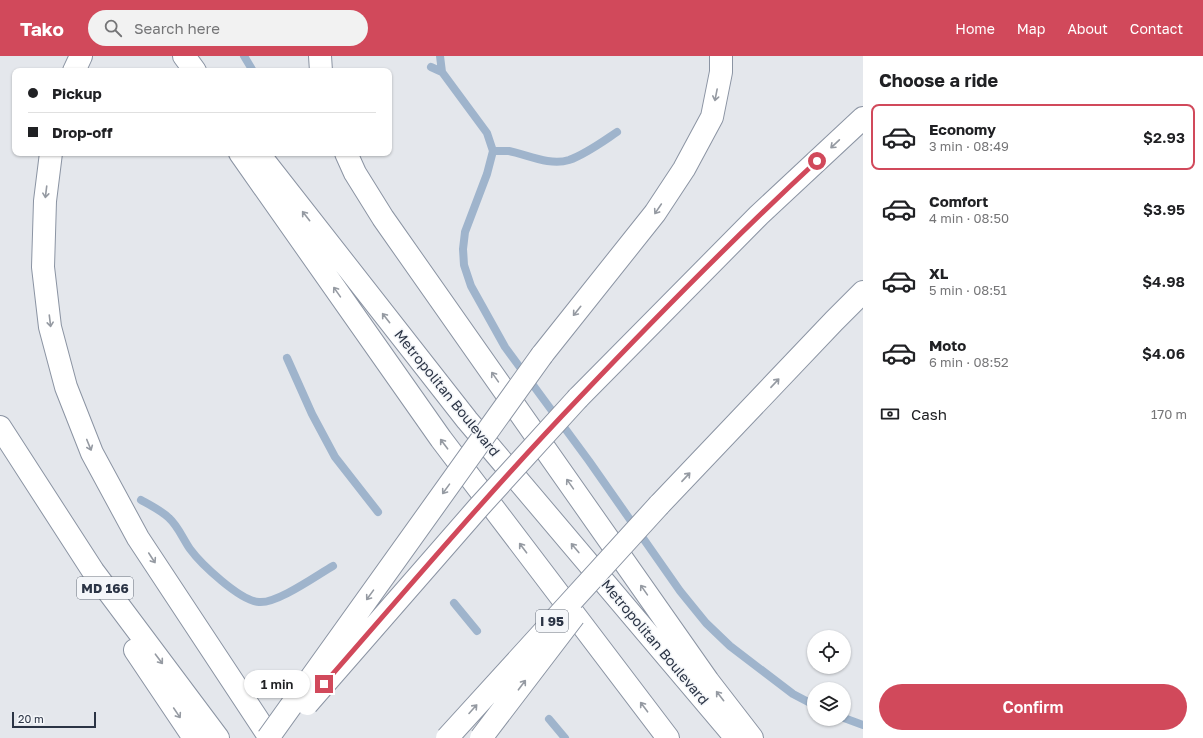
<!DOCTYPE html>
<html lang="en">
<head>
<meta charset="utf-8">
<style>
	body { margin:0; font-family:"Golos Text",sans-serif; background:#f2f2f2; color:#202124; height:100vh; display:flex; flex-direction:column; font-size:15px; white-space:nowrap }
	* { box-sizing:border-box; margin:0 }
	p { font-size:13px; color:#757577 }
	.icon { flex:none; width:22px; height:22px; fill:none; stroke:currentColor; stroke-width:2; stroke-linecap:round; stroke-linejoin:round }
	.map { position:relative; flex:1; overflow:hidden }
	.details { display:flex; flex-direction:column; background:#fff; width:340px }
	.details>* { flex:none }
	.top-card { position:absolute; left:12px; top:12px; width:380px; height:88px; border-radius:8px; box-shadow:0 1px 3px #0004; display:grid; align-content:center; height:88px; padding:0 16px; background:#fff }
	.tools { position:absolute; left:807px; top:574px; display:grid; gap:8px }
	.tools a { display:grid; place-items:center; width:44px; height:44px; border-radius:50%; background:#fff; box-shadow:0 1px 3px #0004; font-size:20px }
	.scale { position:absolute; left:12px; bottom:10px; width:84px; box-sizing:border-box; padding-left:4px; border:2px solid #2b3445; border-top:0; font-size:11px; line-height:14px; white-space:nowrap; color:#2b3445; -webkit-text-stroke:3px #f4f6f9; paint-order:stroke }
	.end { position:absolute; width:18px; height:18px; margin:-9px; border:5px solid #d1495b; background:#fff; box-shadow:0 0 0 2px #fff }
	.from { border-radius:50% }
	.bubble { position:absolute; height:28px; border-radius:14px; background:#fff; box-shadow:0 1px 3px #0004; font-size:13px; font-weight:600; line-height:28px; text-align:center }
	.top-card b { display:flex; align-items:center; gap:14px; height:38px; font-size:15px }
	.top-card b+b { border-top:1px solid #e0e0e0 }
	.top-card i { width:10px; height:10px; background:#202124 }
	ul { padding:0; list-style:none }
	li { display:flex; align-items:center; gap:12px; height:66px; margin:0 8px 6px; padding:0 8px; border:2px solid transparent; border-radius:8px }
	li div { flex:1 }
	li b { display:block; font-size:15px }
	li em { font-style:normal; font-weight:600 }
	li.active { border-color:#d1495b }
	li>.icon { width:36px; height:36px; stroke-width:1.5 }
	h2 { padding:0 16px; font-size:18px; line-height:48px }
	.pay { display:flex; align-items:center; gap:10px; height:44px; padding:0 16px; font-size:15px }
	.pay p { margin-inline-start:auto }
	.button { display:flex; gap:8px; margin-top:auto; padding:8px 16px }
	.button a { flex:1; height:46px; border-radius:24px; background:#d1495b; color:#fff; font-size:16px; font-weight:600; line-height:46px; text-align:center }
	header { display:flex; align-items:center; gap:24px; box-sizing:border-box; height:56px; padding:0 20px; background:#d1495b; color:#fff }
	header strong { font-size:19px }
	nav { display:flex; gap:22px; margin-inline-start:auto; font-size:14px }
	.search { width:280px; height:36px; background:#f2f2f2; display:flex; align-items:center; gap:10px; box-sizing:border-box; padding:0 14px; border-radius:22px; color:#757577; font-size:15px }
	main { display:flex; flex:1; min-height:0 }
	.map>svg:first-child { display:block }
	.lines { fill:none; stroke-linecap:round; stroke-linejoin:round }
	.stream { stroke:#9fb4cc; stroke-width:8 }
	.highway-casing { stroke:#8b94a3; stroke-width:24 }
	.highway { stroke:#fff; stroke-width:22 }
	.highway-bridge-casing { stroke:#8b94a3; stroke-width:24; stroke-linecap:butt }
	.highway-bridge { stroke:#fff; stroke-width:22 }
	.oneway { stroke:#959aa2 }
	.route { stroke:#d1495b; stroke-width:5 }
	.labels { text-anchor:middle; stroke-width:3; stroke-linejoin:round; paint-order:stroke }
	.shield { fill:#f4f6f9; stroke:#676e7b; stroke-width:1 }
	.shield-label { font-size:13px; font-weight:bold; fill:#2b3445 }
	.street-label { font-size:14px; fill:#2b3445; stroke:#f4f6f9 }
</style>
</head>
<body>
<header>
<strong>Tako</strong>
<div class="search"><svg class="icon" aria-label="search" viewBox="0 0 24 24"><circle cx="10" cy="10" r="6"/><path d="M15 15l6 6"/></svg>Search here</div>
<nav><a>Home</a><a>Map</a><a>About</a><a>Contact</a></nav>
</header>
<main>
<div class="map">
<svg width="863" height="682" viewBox="0 0 863 682">
	<rect width="100%" height="100%" fill="#e4e7ec"/>
	<g class="lines">
		<path class="stream" d="M 244,0 L 253,15
			M 440,0 L 442,16 L 487,77 L 493,95 L 487,118 L 465,176 L 463,193 L 464,209 L 471,230 L 505,291 L 589,405 L 680,535 L 706,567 L 730,590 L 793,638 L 814,649
			M 431,11 L 442,16
			M 493,95 C 498,95 504,95 509,95 C 528,99 550,110 569,104 C 586,98 602,86 617,76
			M 287,302 L 312,358 L 335,401 L 378,456
			M 141,444 C 150,449 162,455 169,462 C 178,470 183,483 190,493 C 201,508 240,545 259,546 C 277,548 317,519 333,510
			M 454,547 L 477,575
			M 844,662 L 863,669
			M 549,663 L 565,682"/>
		<defs>
			<path id="highway" d="M 184,0 L 195,15
				M 320,0 L 321,15
				M 74,15 L 81,0
				M 51,97 L 45,145 L 43,211 L 50,271 L 66,331 L 92,397 L 138,482 L 270,682
				M 240,97 L 441,383 L 668,682
				M 258,97 L 467,364 L 736,682
				M 346,97 L 355,117 L 383,162 L 708,625 L 752,682
				M 542,299 L 655,157 L 684,113 L 712,61 L 721,16 L 721,0
				M 578,342 L 759,159 L 863,62
				M 0,371 L 93,515 L 218,682
				M 659,449 L 834,265 L 863,236
				M 135,594 L 194,682"/>
		</defs>
		<use href="#highway" class="highway-casing"/>
		<use href="#highway" class="highway"/>
		<defs>
			<path id="highway-bridge" d="M 307,648 L 478,452 L 578,342
				M 268,682 L 542,299
				M 447,682 L 659,449
				M 481,682 L 574,560"/>
		</defs>
		<use href="#highway-bridge" class="highway-bridge-casing"/>
		<use href="#highway-bridge" class="highway-bridge"/>
	</g>
	<defs><path id="oneway-shaft" d="M-6 0H5M1.5-3L5.5 0L1.5 3" fill="none" stroke-width="1.6" stroke-linecap="round" stroke-linejoin="round"/></defs>
	<g class="oneway">
		<use href="#oneway-shaft" transform="translate(716 39) rotate(101)"/>
		<use href="#oneway-shaft" transform="translate(835 88) rotate(137)"/>
		<use href="#oneway-shaft" transform="translate(46 136) rotate(97)"/>
		<use href="#oneway-shaft" transform="translate(658 153) rotate(124)"/>
		<use href="#oneway-shaft" transform="translate(306 160) rotate(-128)"/>
		<use href="#oneway-shaft" transform="translate(337 236) rotate(-125)"/>
		<use href="#oneway-shaft" transform="translate(577 255) rotate(129)"/>
		<use href="#oneway-shaft" transform="translate(386 262) rotate(-128)"/>
		<use href="#oneway-shaft" transform="translate(50 265) rotate(83)"/>
		<use href="#oneway-shaft" transform="translate(495 321) rotate(-125)"/>
		<use href="#oneway-shaft" transform="translate(775 327) rotate(-47)"/>
		<use href="#oneway-shaft" transform="translate(444 388) rotate(-127)"/>
		<use href="#oneway-shaft" transform="translate(89 389) rotate(68)"/>
		<use href="#oneway-shaft" transform="translate(686 421) rotate(-47)"/>
		<use href="#oneway-shaft" transform="translate(570 428) rotate(-125)"/>
		<use href="#oneway-shaft" transform="translate(446 433) rotate(126)"/>
		<use href="#oneway-shaft" transform="translate(523 492) rotate(-127)"/>
		<use href="#oneway-shaft" transform="translate(575 492) rotate(-130)"/>
		<use href="#oneway-shaft" transform="translate(152 502) rotate(57)"/>
		<use href="#oneway-shaft" transform="translate(644 534) rotate(-125)"/>
		<use href="#oneway-shaft" transform="translate(370 539) rotate(126)"/>
		<use href="#oneway-shaft" transform="translate(159 603) rotate(53)"/>
		<use href="#oneway-shaft" transform="translate(522 629) rotate(-53)"/>
		<use href="#oneway-shaft" transform="translate(720 640) rotate(-128)"/>
		<use href="#oneway-shaft" transform="translate(644 651) rotate(-127)"/>
		<use href="#oneway-shaft" transform="translate(473 653) rotate(-48)"/>
		<use href="#oneway-shaft" transform="translate(177 657) rotate(56)"/>
	</g>
	<g class="lines">
		<path class="route" d="M 324,628 C 408,532 491,434 579,342 C 656,261 735,181 817,105"/>
	</g>
	<g class="labels">
		<g class="shield">
			<rect x="77" y="521" width="56" height="22" rx="3"/>
			<rect x="536" y="554" width="32" height="22" rx="3"/>
		</g>
		<g class="shield-label">
			<text x="105" y="537">MD 166</text>
			<text x="552" y="570">I 95</text>
		</g>
		<g class="street-label">
			<text transform="translate(447 337) rotate(51)" y="5">Metropolitan Boulevard</text>
			<text transform="translate(655 586) rotate(50)" y="5">Metropolitan Boulevard</text>
		</g>
	</g>
</svg>
<div class="tools">
<a><svg class="icon" aria-label="locate" viewBox="0 0 24 24"><circle cx="12" cy="12" r="6"/><path d="M12 2v4M12 18v4M2 12h4M18 12h4"/></svg></a>
<a><svg class="icon" aria-label="layers" viewBox="0 0 24 24"><path d="M12 4l9 5-9 5-9-5zM3 14l9 5 9-5"/></svg></a>
</div>
<div class="scale">20 m</div>
<i class="end from" style="left:817px;top:105px"></i>
<i class="end" style="left:324px;top:628px"></i>
<div class="bubble" style="left:244px;top:614px;width:66px">1 min</div>
<div class="top-card">
<b><i class="from"></i>Pickup</b>
<b><i></i>Drop-off</b>
</div>
</div>
<section class="details">
<h2>Choose a ride</h2>
<ul>
<li class="active"><svg class="icon" aria-label="car" viewBox="0 0 24 24"><path d="M5 17H2v-5l4-1 3-4h7l3 4 3 1v5h-3M9 17h6M6 11h13"/><circle cx="7" cy="17" r="2"/><circle cx="17" cy="17" r="2"/></svg><div><b>Economy</b><p>3 min · 08:49</p></div><em>$2.93</em></li>
<li><svg class="icon" aria-label="car" viewBox="0 0 24 24"><path d="M5 17H2v-5l4-1 3-4h7l3 4 3 1v5h-3M9 17h6M6 11h13"/><circle cx="7" cy="17" r="2"/><circle cx="17" cy="17" r="2"/></svg><div><b>Comfort</b><p>4 min · 08:50</p></div><em>$3.95</em></li>
<li><svg class="icon" aria-label="car" viewBox="0 0 24 24"><path d="M5 17H2v-5l4-1 3-4h7l3 4 3 1v5h-3M9 17h6M6 11h13"/><circle cx="7" cy="17" r="2"/><circle cx="17" cy="17" r="2"/></svg><div><b>XL</b><p>5 min · 08:51</p></div><em>$4.98</em></li>
<li><svg class="icon" aria-label="car" viewBox="0 0 24 24"><path d="M5 17H2v-5l4-1 3-4h7l3 4 3 1v5h-3M9 17h6M6 11h13"/><circle cx="7" cy="17" r="2"/><circle cx="17" cy="17" r="2"/></svg><div><b>Moto</b><p>6 min · 08:52</p></div><em>$4.06</em></li>
</ul>
<div class="pay"><svg class="icon" aria-label="cash" viewBox="0 0 24 24"><path d="M3 7h18v10H3z"/><circle cx="12" cy="12" r="2"/></svg>Cash<p>170 m</p></div>
<div class="button"><a>Confirm</a></div>
</section>
</main>
</body>
</html>
